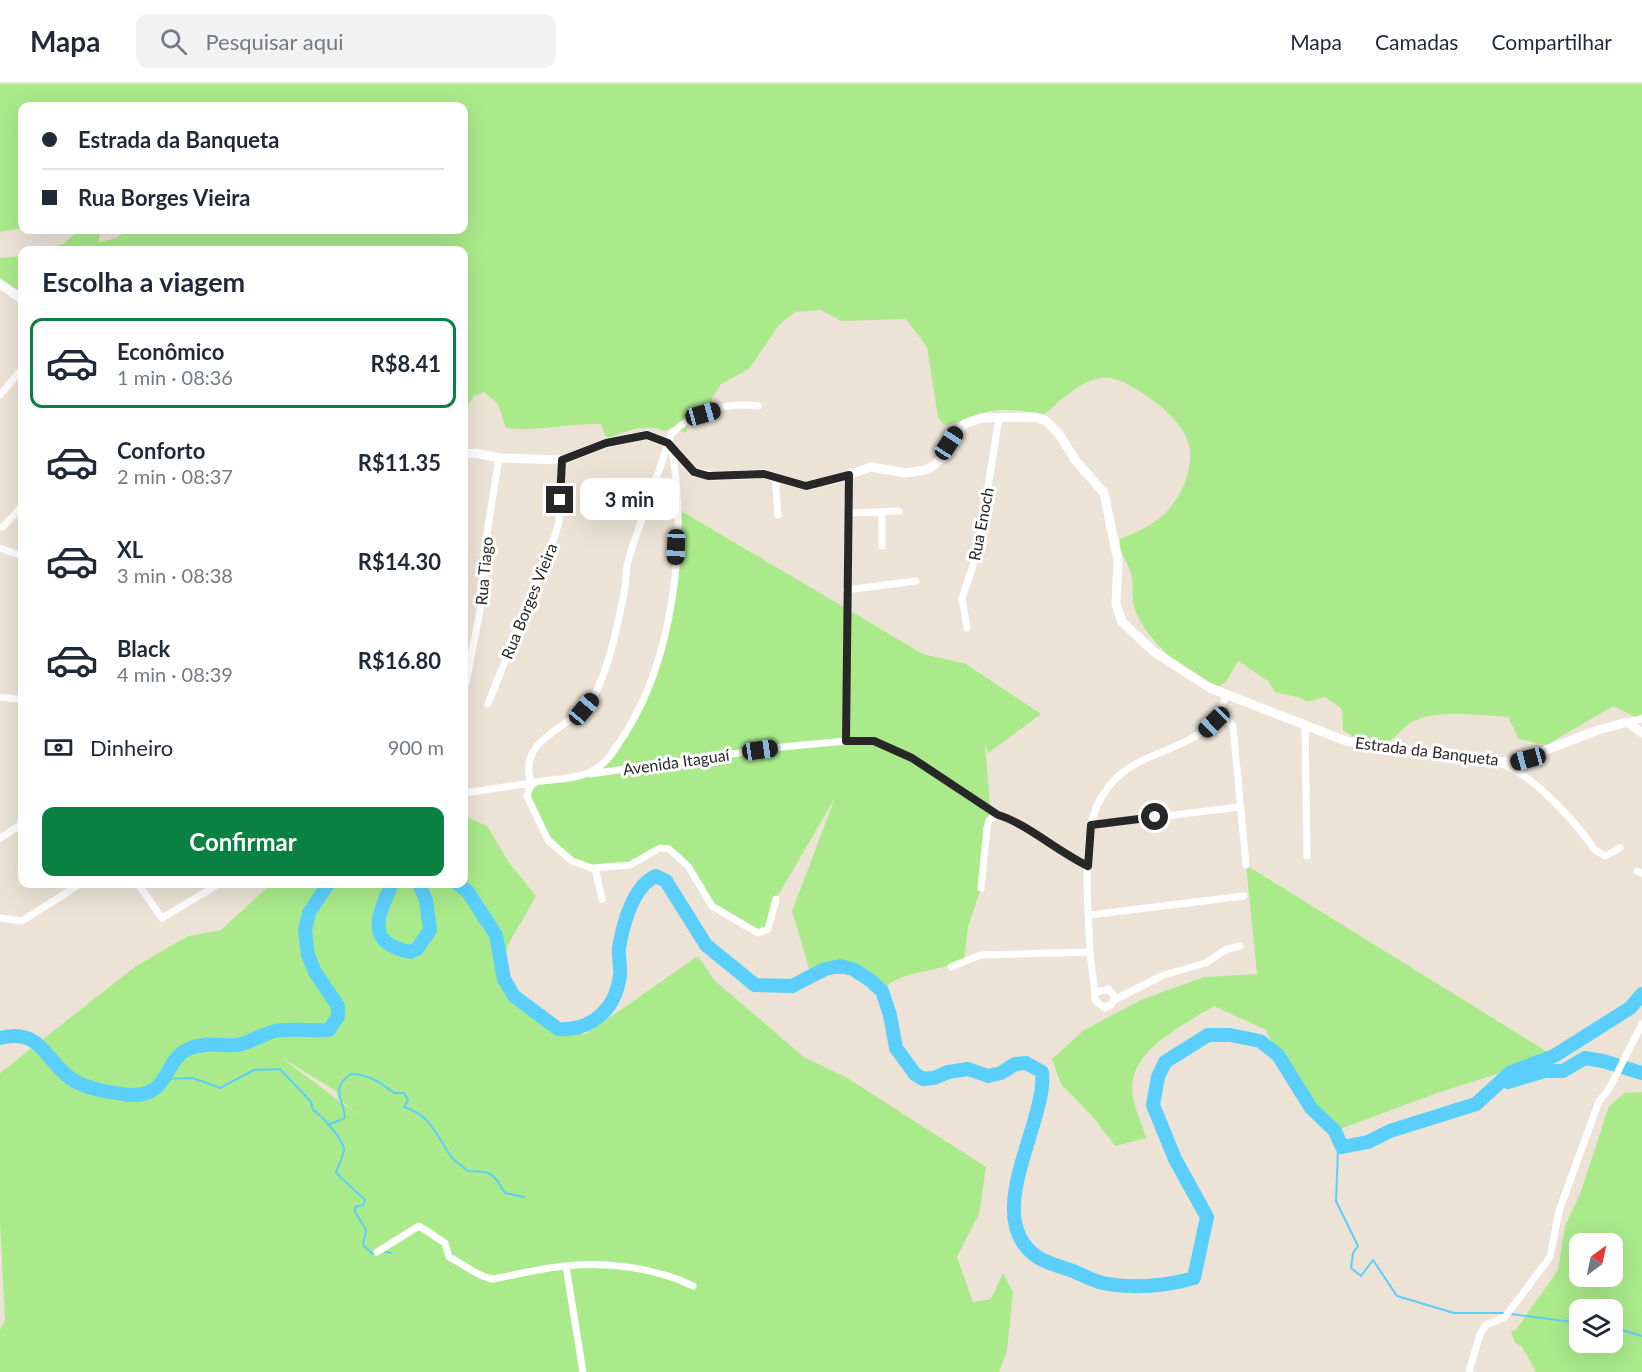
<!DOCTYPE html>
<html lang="pt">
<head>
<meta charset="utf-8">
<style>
	body { margin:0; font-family:Lato,sans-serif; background:#f2f2f3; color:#1f2937; height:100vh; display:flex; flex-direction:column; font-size:22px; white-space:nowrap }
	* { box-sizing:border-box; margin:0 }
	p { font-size:20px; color:#747a83 }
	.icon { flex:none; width:33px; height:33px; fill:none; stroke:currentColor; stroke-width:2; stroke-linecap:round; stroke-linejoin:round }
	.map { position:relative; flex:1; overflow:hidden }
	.panel { position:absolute; left:18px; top:162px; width:450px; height:642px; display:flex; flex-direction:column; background:#fff; border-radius:12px; box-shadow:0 6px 24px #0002 }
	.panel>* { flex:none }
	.banner { position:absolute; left:18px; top:18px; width:450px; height:132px; border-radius:12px; box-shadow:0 6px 24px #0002; display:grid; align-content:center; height:132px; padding:0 24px; background:#fff }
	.needle { width:39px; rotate:33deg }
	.fabs { position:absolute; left:1569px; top:1149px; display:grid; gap:12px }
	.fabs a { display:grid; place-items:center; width:54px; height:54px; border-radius:12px; background:#fff; box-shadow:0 6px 24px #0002; font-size:30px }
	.end { position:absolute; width:27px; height:27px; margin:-14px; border:8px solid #272727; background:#fff; box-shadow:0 0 0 3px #fff }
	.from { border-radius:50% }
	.bubble { position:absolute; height:42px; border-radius:12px; background:#fff; box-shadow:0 6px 24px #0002; font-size:20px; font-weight:700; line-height:42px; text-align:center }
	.car { position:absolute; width:18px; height:36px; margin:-18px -9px; border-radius:8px; box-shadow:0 0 4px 2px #0007; background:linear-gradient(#222 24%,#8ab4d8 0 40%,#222 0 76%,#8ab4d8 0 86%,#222 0) }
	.banner b { display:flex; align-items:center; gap:21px; height:57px; font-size:22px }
	.banner b+b { border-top:2px solid #e0e1e3 }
	.banner i { width:15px; height:15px; background:#1f2937 }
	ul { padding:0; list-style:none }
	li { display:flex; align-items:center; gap:18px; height:90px; margin:0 12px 9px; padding:0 12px; border:3px solid transparent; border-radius:12px }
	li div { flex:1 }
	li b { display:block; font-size:22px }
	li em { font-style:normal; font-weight:700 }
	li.current { border-color:#0b8043 }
	li>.icon { width:54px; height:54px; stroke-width:1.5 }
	h2 { padding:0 24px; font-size:27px; line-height:72px }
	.pay { display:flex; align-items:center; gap:15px; height:66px; padding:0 24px; font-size:22px }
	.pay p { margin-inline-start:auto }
	.primary-button { display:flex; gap:12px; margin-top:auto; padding:12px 24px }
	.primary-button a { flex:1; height:69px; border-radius:12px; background:#0b8043; color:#fff; font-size:24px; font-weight:700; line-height:69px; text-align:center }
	header { display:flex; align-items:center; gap:36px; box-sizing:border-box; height:84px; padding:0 30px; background:#fff; border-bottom:2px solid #e0e1e3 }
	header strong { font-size:28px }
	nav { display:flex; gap:33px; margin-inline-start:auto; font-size:21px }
	.search { width:420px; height:54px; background:#f2f2f3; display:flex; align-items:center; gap:15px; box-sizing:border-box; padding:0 21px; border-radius:12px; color:#747a83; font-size:22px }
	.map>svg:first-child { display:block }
	.green { fill:#aaea8b; fill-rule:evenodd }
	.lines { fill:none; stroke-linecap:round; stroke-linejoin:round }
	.stream { stroke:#5bcffc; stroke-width:2 }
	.river { stroke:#5bcffc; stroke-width:14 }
	.street { stroke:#fff; stroke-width:7 }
	.secondary { stroke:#fff; stroke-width:9 }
	.route { stroke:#272727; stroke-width:8 }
	.labels { text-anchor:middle; stroke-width:6; stroke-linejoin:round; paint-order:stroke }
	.street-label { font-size:16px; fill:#272727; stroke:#fff }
</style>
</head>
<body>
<header>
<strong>Mapa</strong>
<div class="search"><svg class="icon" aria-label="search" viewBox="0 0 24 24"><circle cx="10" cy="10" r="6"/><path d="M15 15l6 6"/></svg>Pesquisar aqui</div>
<nav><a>Mapa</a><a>Camadas</a><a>Compartilhar</a></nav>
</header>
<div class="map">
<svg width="1642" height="1288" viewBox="0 0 1642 1288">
	<rect width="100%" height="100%" fill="#ece3d6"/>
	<path class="green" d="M 0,0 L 1642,0 L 1642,630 L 1635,633 L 1614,622 L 1546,661 L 1519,655 L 1508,633 C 1481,632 1431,624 1409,640 C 1400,646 1394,655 1384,662 L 1354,653 L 1343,646 L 1342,625 L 1325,613 L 1307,618 L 1301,614 L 1275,608 L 1268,597 L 1238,577 L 1227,596 L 1220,602 C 1188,593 1142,554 1134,522 C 1131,511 1134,500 1131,489 C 1127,476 1119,470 1120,455 C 1131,450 1143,446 1153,439 C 1180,422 1202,377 1183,347 C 1174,333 1161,322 1147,312 C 1134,304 1118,292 1102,294 C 1078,297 1063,316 1044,330 C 1025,327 1005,324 986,328 C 971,332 958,340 944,341 L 938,333 L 927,263 L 906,235 L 841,237 L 821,226 L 795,228 L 779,241 L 749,285 L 721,300 L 712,314 L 712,324 L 691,328 L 686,349 L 671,344 L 665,347 C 645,339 628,346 609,354 L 605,351 L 601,340 C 569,339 537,348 506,344 L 498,320 L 484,308 L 474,312 L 464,327 L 464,166 L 35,166 L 63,160 L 79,146 L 100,146 L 99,158 L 117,154 L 126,146 L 464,146 L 464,22 L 22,22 L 22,144 L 0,148 Z
		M 22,172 L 22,209 L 0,194 L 0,174 Z
		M 678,425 L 923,570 L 966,580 L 1041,630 L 988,669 L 985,659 L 990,722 L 981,804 L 968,843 L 964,876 C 941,888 900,886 884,905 C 850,880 851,876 813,898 L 792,827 L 835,714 L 776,815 L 771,838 L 758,849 L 712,822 L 688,782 L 669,765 L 630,781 L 580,782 L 548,756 L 527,712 L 543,696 L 585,691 L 607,676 L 635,634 L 657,583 L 675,500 Z
		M 464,732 L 487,742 L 510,780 L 536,812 L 508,861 L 503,879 L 515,912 L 565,948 L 586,950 L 698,872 L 714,896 L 805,974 L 844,992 L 986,1083 L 979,1130 L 957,1173 L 973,1218 L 991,1215 L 1003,1189 L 1013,1208 L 1007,1267 L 999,1288 L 0,1288 L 0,1246 L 5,1237 L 0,1137 L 0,989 L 136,882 L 188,852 L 221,846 L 271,800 L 464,800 ZM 282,974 L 336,1007 L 338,1014 L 358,1031 Z
		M 1246,781 L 1554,972 L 1437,1009 L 1335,1047 L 1278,971 L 1266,946 L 1214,922 C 1182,942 1124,968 1133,1014 C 1136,1027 1142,1041 1146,1054 L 1115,1062 L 1094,1034 L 1061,1000 L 1052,975 L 1084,946 L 1141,916 L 1204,893 L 1257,890 Z
		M 1642,1008 L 1642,1288 L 1536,1288 L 1522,1263 L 1515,1259 L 1511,1248 L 1516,1246 L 1558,1186 L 1565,1142 L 1580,1110 L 1609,1022 L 1625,1009 ZM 1580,1160 L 1612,1160 L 1612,1192 L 1580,1192 ZM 1580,1226 L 1612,1226 L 1612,1258 L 1580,1258 Z"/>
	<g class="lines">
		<path class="stream" d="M 164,995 L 193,994 L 220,1004 L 254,986 L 280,985 L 311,1018 L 313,1026 C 321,1030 345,1058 344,1066 C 343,1074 338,1081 336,1089 L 365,1116 L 363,1121 L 355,1123 L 355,1128 L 366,1146 L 363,1161 L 373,1170 L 377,1168
			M 328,1041 L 345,1034 C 344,1015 329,1005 351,990 C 369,990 381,999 394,1009 L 404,1009 L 408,1016 L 404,1023 C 429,1030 437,1051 450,1071 C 454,1077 462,1082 468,1087 C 492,1087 493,1089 505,1109 L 524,1113
			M 1342,1063 L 1338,1066 L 1336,1117 L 1358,1162 L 1353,1169 L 1351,1184 L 1361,1192 L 1373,1176 L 1397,1212 L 1454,1229 L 1505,1229
			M 382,1167 L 391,1169
			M 1511,1230 L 1580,1239
			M 1612,1243 L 1642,1252"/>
		<path class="river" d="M 392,800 C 378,832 364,858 410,868 L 417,865 L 430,846 L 426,816 L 419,800
			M 458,800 L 468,808 L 496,851 L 504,895 L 514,912 L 558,945 C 592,947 616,925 620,891 C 621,882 618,872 619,864 C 623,840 633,802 656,792 L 666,797 L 706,861 L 755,901 L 792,902 L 825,885 L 840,882 L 853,885 L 870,896 L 882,907 L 890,931 L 896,964 L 915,990 L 923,995 L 934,994 L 948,988 L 968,985 L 988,992 L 1001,989 L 1015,980 L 1026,979 L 1042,988 C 1048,1038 978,1136 1039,1174 C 1049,1180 1062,1183 1073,1187 C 1083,1191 1093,1197 1103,1199 C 1131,1205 1167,1202 1194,1194 L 1207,1133 L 1175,1075 L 1153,1021 L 1158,993 L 1165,978 L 1208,951 L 1230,951 L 1260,957 L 1278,971 L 1311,1024 L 1335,1047 L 1342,1063 L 1368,1058 L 1390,1047 L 1476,1020 L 1511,988 L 1554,972 L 1630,924 L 1642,910
			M 0,954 C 42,943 45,978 73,996 C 89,1006 113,1009 130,1011 C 172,1013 162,974 191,964 C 205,958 222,962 236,961 C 249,960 262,950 275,947 C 294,944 311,947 329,946 L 338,932 L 338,922 L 315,888 L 308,871 L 305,846 L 309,829 L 328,800
			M 1508,998 L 1545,987 L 1563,987 L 1585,974 L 1603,977 L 1642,989"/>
		<path class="street" d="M 0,311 L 22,285
			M 672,366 C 687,456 674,575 623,653 C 615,664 609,677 597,684 C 579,697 552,694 531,699 L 527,712 L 548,756 L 572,777 L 592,784 L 630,781 L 660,764 L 669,765 L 688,782 L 712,822 L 758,849 L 768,845 L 776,815
			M 775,392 L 778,431
			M 882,428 L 882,462
			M 850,429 L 899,427
			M 0,443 L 3,443 L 22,422
			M 0,464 L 22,472
			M 846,506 L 916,497
			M 967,544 L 962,514 L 972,485 L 982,441 L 999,334
			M 466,599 L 485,500 L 484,468 L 499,374
			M 0,613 L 18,615
			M 488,620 L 554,454 L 559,438 L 562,376
			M 1221,626 L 1233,642 L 1246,781
			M 1628,638 L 1642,635
			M 1305,641 L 1307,772
			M 846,657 L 849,391
			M 1502,680 C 1534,692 1575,737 1595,766 L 1605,772 L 1620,764
			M 590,690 L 782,663 L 846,657 L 874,657 L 912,674 L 998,731
			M 464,709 L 531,699 C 518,659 560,647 584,625 C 606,605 619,534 625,504 C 626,495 626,486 628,477 C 641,434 658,393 671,350 C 693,328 727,318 758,322
			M 1091,741 L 1240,723
			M 0,754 L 22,740
			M 595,784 L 602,815
			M 1637,787 L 1642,789
			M 138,800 L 162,834 L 219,800
			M 981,804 L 987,743 L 989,736 L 998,731 C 1024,737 1059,769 1088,782
			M 1090,831 L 1244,812
			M 0,834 L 22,837 L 80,800
			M 951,883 L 980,871 L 1090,868
			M 1096,908 L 1109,905 L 1114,912 L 1112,920 L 1104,924 L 1095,916 C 1095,900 1091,884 1090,867 C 1088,827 1082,757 1097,722 C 1127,653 1206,680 1226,611
			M 1114,916 L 1164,891 L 1206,879 L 1225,866 L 1240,862
			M 377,1168 L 419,1142 L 445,1159 L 449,1173 C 464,1180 476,1192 492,1195 C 516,1191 541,1184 565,1182 C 606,1177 656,1184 693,1202
			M 566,1182 L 583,1288
			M 1469,1288 L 1480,1250 L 1486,1241 L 1505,1233 L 1550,1173 L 1559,1127 L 1599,1017 L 1609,1005 L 1642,940"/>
		<path class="secondary" d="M 0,200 L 22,215
			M 464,370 L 475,369 L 499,374 L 562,376 L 606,359 L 647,351 L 668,359 L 694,388 L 713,392 L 764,390 L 806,402 L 836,395 L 871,383 L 906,389 L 925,386 L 933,382 L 942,374 L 964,340 L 981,334 L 1035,333 L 1046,337 L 1059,350 L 1076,377 L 1104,409 L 1118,477 L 1116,520 L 1122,538 L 1153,567 L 1210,604 L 1346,657 L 1473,677 L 1515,678 L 1598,646 L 1628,638 L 1642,649"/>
	</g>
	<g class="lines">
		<path class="route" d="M 560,416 L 562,376 L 606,359 L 647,351 L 668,359 L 694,388 L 708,392 L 764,390 L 806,402 L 849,391 L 846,657 L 874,657 L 912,674 L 998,731 C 1024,738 1060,769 1088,782 L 1091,741 L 1155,733"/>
	</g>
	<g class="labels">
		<g class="street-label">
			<text transform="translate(981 440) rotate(-79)" y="6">Rua Enoch</text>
			<text transform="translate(484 487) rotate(-85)" y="6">Rua Tiago</text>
			<text transform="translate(529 517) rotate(-68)" y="6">Rua Borges Vieira</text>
			<text transform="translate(1427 667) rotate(7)" y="6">Estrada da Banqueta</text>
			<text transform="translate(676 678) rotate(-8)" y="6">Avenida Itaguaí</text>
		</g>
	</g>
</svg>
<div class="fabs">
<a><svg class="needle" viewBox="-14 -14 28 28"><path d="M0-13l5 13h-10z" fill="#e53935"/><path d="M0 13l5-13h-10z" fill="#747a83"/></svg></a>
<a><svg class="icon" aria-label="layers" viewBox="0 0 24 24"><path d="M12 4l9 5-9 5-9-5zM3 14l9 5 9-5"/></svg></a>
</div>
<i class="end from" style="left:1155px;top:733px"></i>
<i class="end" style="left:560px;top:416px"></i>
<div class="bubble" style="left:580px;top:394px;width:99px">3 min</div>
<i class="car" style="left:703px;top:330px;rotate:74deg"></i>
<i class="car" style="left:949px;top:359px;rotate:33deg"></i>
<i class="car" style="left:676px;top:463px;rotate:182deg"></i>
<i class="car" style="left:584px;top:625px;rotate:40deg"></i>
<i class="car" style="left:1214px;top:638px;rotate:226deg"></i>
<i class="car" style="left:760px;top:666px;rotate:82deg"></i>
<i class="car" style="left:1528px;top:675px;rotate:255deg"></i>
<div class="banner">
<b><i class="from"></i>Estrada da Banqueta</b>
<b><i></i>Rua Borges Vieira</b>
</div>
<section class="panel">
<h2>Escolha a viagem</h2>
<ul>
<li class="current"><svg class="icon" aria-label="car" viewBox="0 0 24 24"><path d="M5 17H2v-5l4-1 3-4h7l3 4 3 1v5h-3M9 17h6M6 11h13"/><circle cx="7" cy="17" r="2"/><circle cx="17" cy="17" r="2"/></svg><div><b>Econômico</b><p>1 min · 08:36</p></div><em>R$8.41</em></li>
<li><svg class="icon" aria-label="car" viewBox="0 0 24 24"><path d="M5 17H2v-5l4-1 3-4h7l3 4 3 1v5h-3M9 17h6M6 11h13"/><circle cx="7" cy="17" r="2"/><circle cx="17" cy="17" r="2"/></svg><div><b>Conforto</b><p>2 min · 08:37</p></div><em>R$11.35</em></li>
<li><svg class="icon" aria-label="car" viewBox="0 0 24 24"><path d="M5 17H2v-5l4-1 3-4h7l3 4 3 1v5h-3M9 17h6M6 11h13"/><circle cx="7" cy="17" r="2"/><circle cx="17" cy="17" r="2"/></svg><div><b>XL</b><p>3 min · 08:38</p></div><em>R$14.30</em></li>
<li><svg class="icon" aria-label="car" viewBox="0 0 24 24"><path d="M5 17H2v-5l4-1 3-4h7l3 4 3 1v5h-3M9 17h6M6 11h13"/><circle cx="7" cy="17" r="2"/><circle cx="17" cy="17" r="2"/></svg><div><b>Black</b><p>4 min · 08:39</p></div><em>R$16.80</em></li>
</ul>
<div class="pay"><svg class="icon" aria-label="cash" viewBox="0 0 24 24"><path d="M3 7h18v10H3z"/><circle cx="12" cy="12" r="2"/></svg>Dinheiro<p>900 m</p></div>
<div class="primary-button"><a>Confirmar</a></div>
</section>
</div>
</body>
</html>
